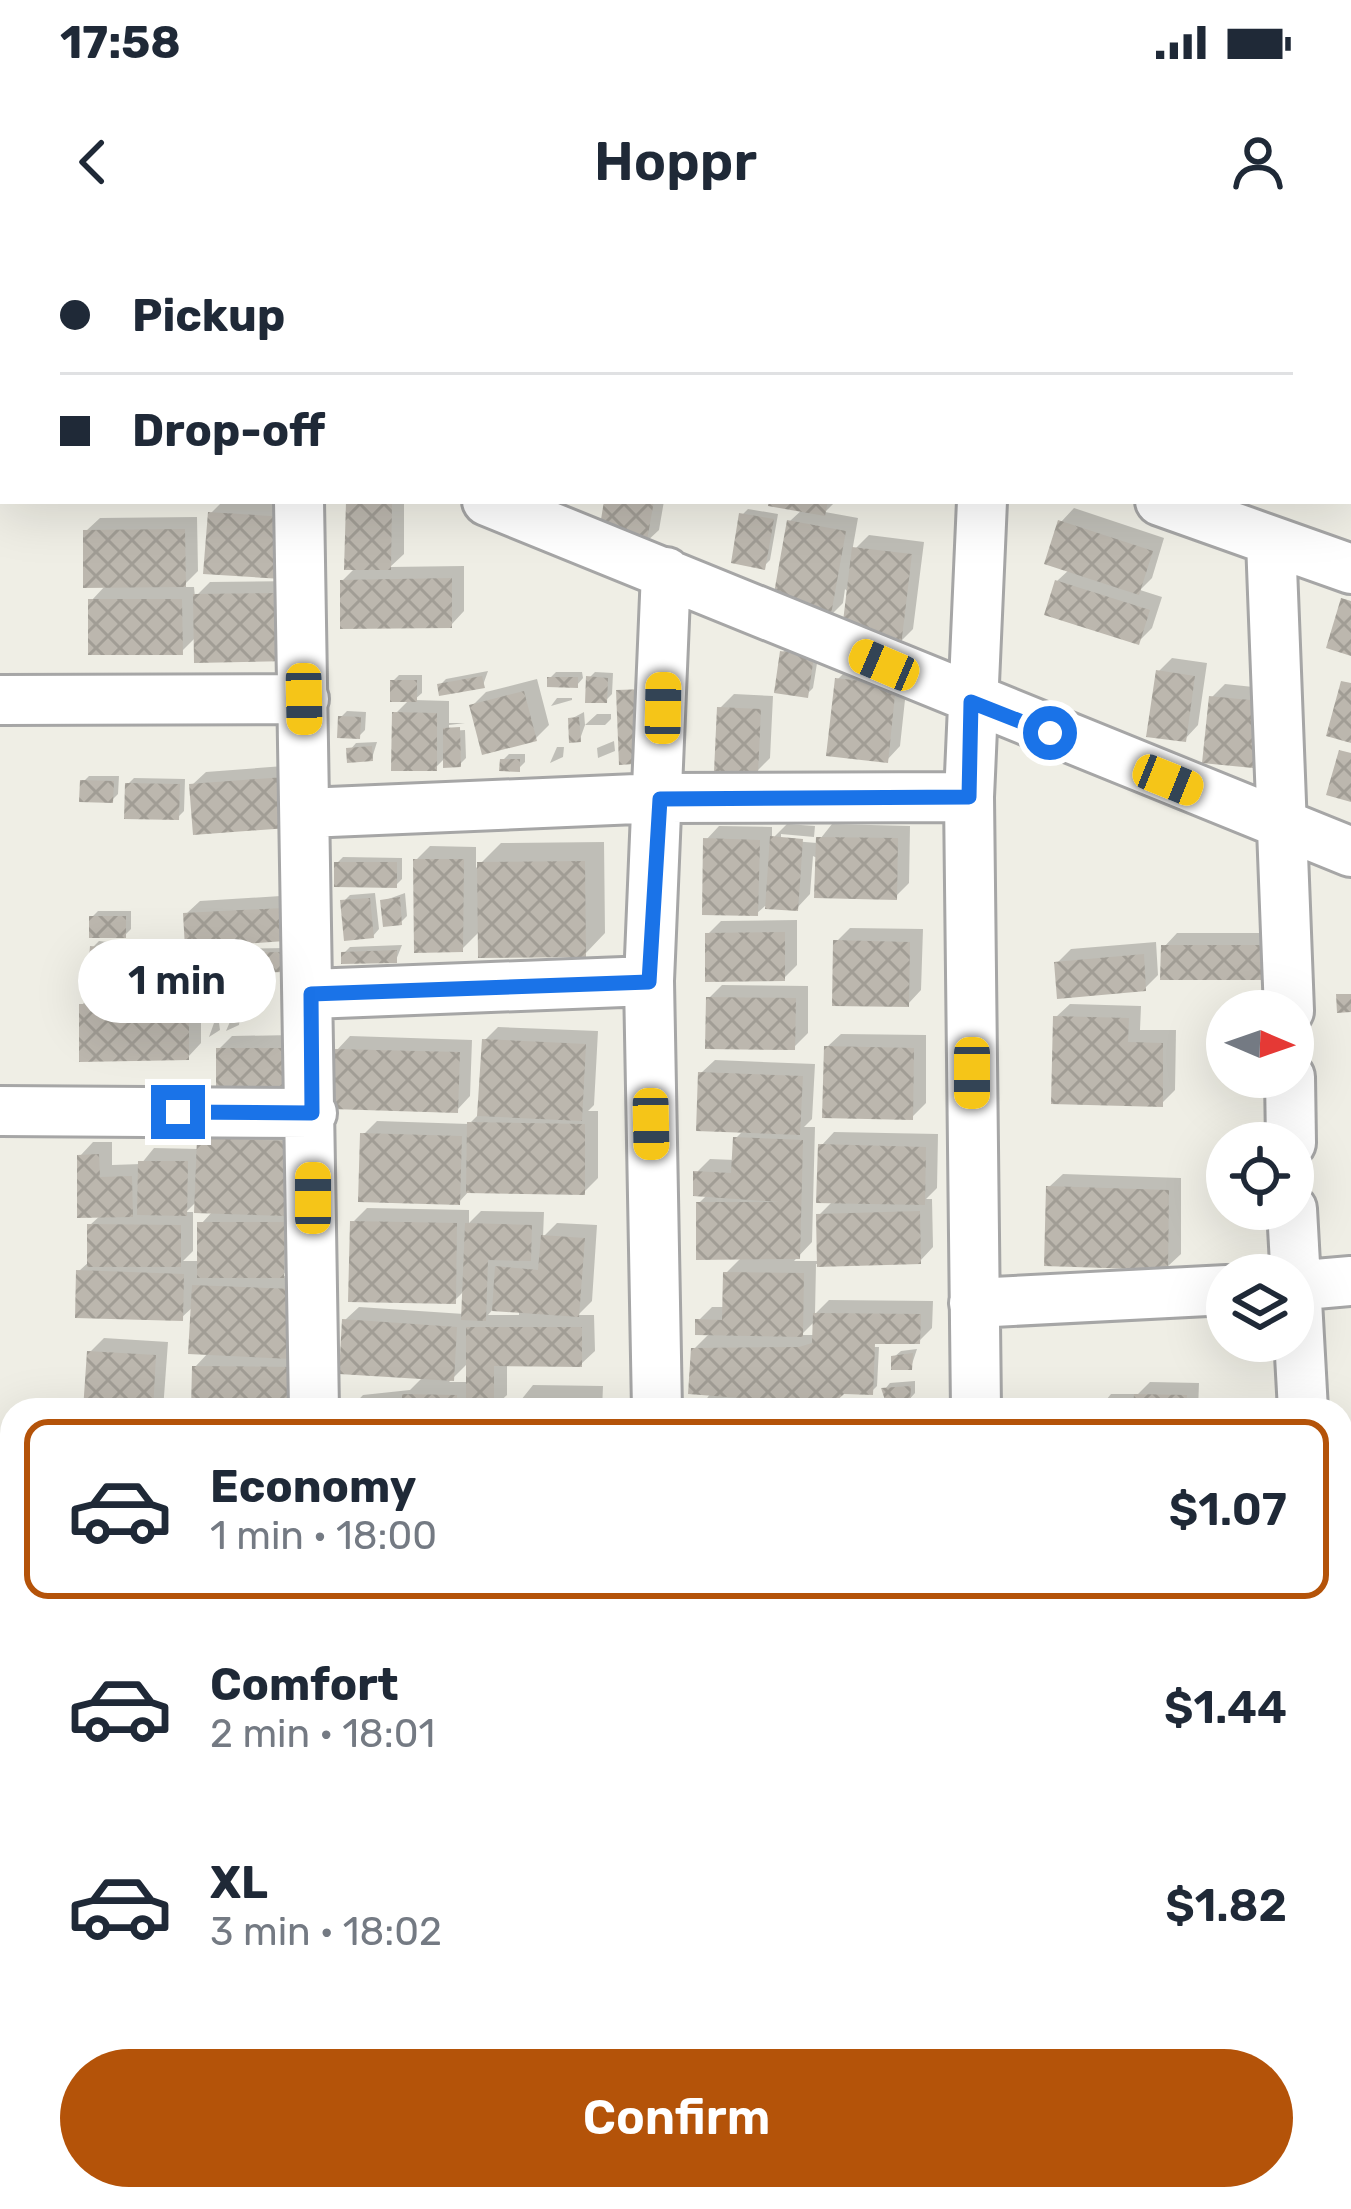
<!DOCTYPE html>
<html lang="en">
<head>
<meta charset="utf-8">
<style>
	body { margin:0; font-family:Rubik,sans-serif; background:#f6f6f7; color:#1f2937; height:100vh; display:flex; flex-direction:column; font-size:45px; white-space:nowrap }
	* { box-sizing:border-box; margin:0 }
	p { font-size:39px; color:#747a83 }
	.icon { flex:none; width:66px; height:66px; fill:none; stroke:currentColor; stroke-width:2; stroke-linecap:round; stroke-linejoin:round }
	.map { position:relative; flex:1; overflow:hidden }
	.details { position:absolute; left:0px; top:1158px; width:1353px; height:813px; display:flex; flex-direction:column; background:#fff; border-radius:36px 36px 0 0; box-shadow:0 12px 48px #0002 }
	.details>* { flex:none }
	.banner { position:absolute; left:0px; top:0px; width:1353px; height:264px; box-shadow:0 12px 48px #0002; display:grid; align-content:center; height:264px; padding:0 60px; background:#fff }
	.needle { width:78px; rotate:92deg }
	.fabs { position:absolute; left:1206px; top:750px; display:grid; gap:24px }
	.fabs a { display:grid; place-items:center; width:108px; height:108px; border-radius:50%; background:#fff; box-shadow:0 12px 48px #0002; font-size:60px }
	.end { position:absolute; width:54px; height:54px; margin:-27px; border:15px solid #1a73e8; background:#fff; box-shadow:0 0 0 6px #fff }
	.from { border-radius:50% }
	.bubble { position:absolute; height:84px; border-radius:42px; background:#fff; box-shadow:0 12px 48px #0002; font-size:39px; font-weight:600; line-height:84px; text-align:center }
	.car { position:absolute; width:36px; height:72px; margin:-36px -18px; border-radius:15px; box-shadow:0 0 9px 3px #0007; background:linear-gradient(#f5c518 24%,#345 0 40%,#f5c518 0 76%,#345 0 86%,#f5c518 0) }
	.banner b { display:flex; align-items:center; gap:42px; height:114px; font-size:45px }
	.banner b+b { border-top:3px solid #e0e1e3 }
	.banner i { width:30px; height:30px; background:#1f2937 }
	ul { padding:21px 0 0; list-style:none }
	li { display:flex; align-items:center; gap:36px; height:180px; margin:0 24px 18px; padding:0 36px; border:6px solid transparent; border-radius:24px }
	li div { flex:1 }
	li b { display:block; font-size:45px }
	li em { font-style:normal; font-weight:600 }
	li.on { border-color:#b45309 }
	li>.icon { width:108px; height:108px; stroke-width:1.5 }
	.primary-button { display:flex; gap:24px; margin-top:auto; padding:24px 60px }
	.primary-button a { flex:1; height:138px; border-radius:72px; background:#b45309; color:#fff; font-size:48px; font-weight:600; line-height:138px; text-align:center }
	.status { display:flex; justify-content:space-between; align-items:center; height:84px; padding:0 60px; background:#fff; direction:ltr }
	.status svg { height:33px; fill:currentColor }
	header { display:flex; justify-content:space-between; align-items:center; height:156px; padding:0 60px; background:#fff; font-size:54px; font-weight:600 }
	.map>svg:first-child { display:block }
	.shadow { fill:#0003; fill-rule:evenodd }
	.building { fill:url(#building-cross-hatch) }
	.lines { fill:none; stroke-linecap:round; stroke-linejoin:round }
	.street-casing { stroke:#a6a6a6; stroke-width:54 }
	.secondary-casing { stroke:#547308; stroke-width:72 }
	.street { stroke:#fff; stroke-width:48 }
	.secondary { stroke:#e9f8ba; stroke-width:66 }
	.route { stroke:#1a73e8; stroke-width:15 }
</style>
</head>
<body>
<div class="status"><b>17:58</b><svg viewBox="0 0 49 12"><path d="M0 12V9h3v3zM5 12V6h3v6zM10 12V3h3v9zM15 12V0h3v12zM26 1h20v11H26zM47 4h2v5h-2z"/></svg></div>
<header><svg class="icon" aria-label="back" viewBox="0 0 24 24"><path d="M15 5l-7 7 7 7"/></svg>Hoppr<svg class="icon" aria-label="person" viewBox="0 0 24 24"><circle cx="12" cy="8" r="4"/><path d="M4 21q1-7 8-7t8 7"/></svg></header>
<div class="map">
<svg width="1351" height="1969" viewBox="0 0 1351 1969">
	<defs>
		<pattern id="building-cross-hatch" width="8" height="8" patternUnits="userSpaceOnUse" patternTransform="scale(3)"><rect width="8" height="8" fill="#bcb7ae"/><path d="M0 0l8 8M0 8l8-8" fill="none" stroke="#a19d95"/></pattern>
	</defs>
	<rect width="100%" height="100%" fill="#efeee5"/>
	<path class="shadow" d="M 223,261 L 299,264 L 294,322 L 211,273 Z
		M 404,261 L 404,314 L 390,327 L 464,326 L 464,371 L 451,385 L 342,341 L 356,327 L 349,263 Z
		M 607,261 L 664,261 L 659,290 L 645,303 Z
		M 772,261 L 836,261 L 825,272 L 858,278 L 852,312 L 869,295 L 924,302 L 913,389 L 900,402 L 845,349 L 843,363 L 829,377 L 790,281 L 803,269 Z
		M 1074,268 L 1164,298 L 1152,338 L 1140,350 L 1162,357 L 1152,388 L 1139,401 L 1057,341 L 1070,329 L 1061,282 Z
		M 748,269 L 778,274 L 770,320 L 764,326 L 742,275 Z
		M 197,277 L 198,331 L 182,347 L 194,347 L 195,357 L 210,342 L 301,341 L 197,396 L 181,412 L 91,361 L 106,345 L 86,291 L 100,278 Z
		M 789,406 L 819,411 L 813,448 L 807,454 L 783,412 Z
		M 1172,418 L 1207,423 L 1198,485 L 1185,499 L 1159,431 Z
		M 851,426 L 908,432 L 900,506 L 887,520 L 838,439 Z
		M 488,431 L 483,445 L 440,445 L 446,439 Z
		M 556,432 L 582,432 L 583,438 L 577,445 L 550,438 Z
		M 595,432 L 613,433 L 612,454 L 606,460 L 589,438 Z
		M 399,435 L 422,435 L 422,453 L 414,460 L 449,461 L 449,483 L 465,483 L 449,485 L 449,491 L 465,490 L 466,518 L 460,524 L 446,517 L 435,528 L 395,474 L 410,459 L 393,441 Z
		M 537,439 L 549,485 L 536,498 L 472,466 L 486,452 Z
		M 1225,444 L 1272,449 L 1266,511 L 1252,525 L 1212,457 Z
		M 734,454 L 773,456 L 770,518 L 757,531 L 720,468 Z
		M 557,458 L 572,458 L 572,460 L 551,466 Z
		M 347,471 L 366,472 L 365,490 L 359,496 L 341,477 Z
		M 584,472 L 585,485 L 597,474 L 611,474 L 611,479 L 605,485 L 585,485 L 580,499 L 571,479 Z
		M 614,501 L 615,511 L 598,518 L 597,508 Z
		M 377,502 L 372,518 L 350,510 L 356,503 Z
		M 557,507 L 564,507 L 563,517 L 550,523 Z
		M 509,514 L 525,514 L 525,522 L 519,528 L 503,520 Z
		M 297,525 L 301,572 L 192,545 L 206,532 Z
		M 89,536 L 119,536 L 118,554 L 112,560 L 83,542 Z
		M 134,538 L 185,539 L 184,571 L 178,577 L 128,544 Z
		M 787,584 L 815,586 L 814,597 L 781,594 L 781,600 L 817,603 L 832,584 L 910,586 L 909,643 L 895,657 L 813,616 L 810,654 L 797,668 L 765,666 L 757,673 L 706,600 L 719,586 L 772,587 L 772,599 Z
		M 604,602 L 605,693 L 585,714 L 481,690 L 462,709 L 416,620 L 430,606 L 476,607 L 476,628 L 501,603 Z
		M 343,617 L 402,618 L 402,639 L 396,645 L 337,623 Z
		M 375,653 L 379,689 L 373,696 L 344,661 L 350,655 Z
		M 405,653 L 407,676 L 401,682 L 383,661 Z
		M 296,655 L 298,685 L 186,674 L 200,661 Z
		M 98,671 L 131,671 L 131,689 L 125,695 L 92,677 Z
		M 797,680 L 797,725 L 784,738 L 708,694 L 721,681 Z
		M 850,688 L 923,689 L 921,750 L 908,764 L 836,702 Z
		M 1177,693 L 1274,693 L 1274,724 L 1260,737 L 1164,707 Z
		M 99,701 L 116,703 L 115,711 L 109,717 L 93,707 Z
		M 1156,702 L 1158,735 L 1145,748 L 1057,723 L 1071,709 Z
		M 125,703 L 152,704 L 152,714 L 146,720 L 118,709 Z
		M 402,705 L 396,720 L 344,713 L 350,707 Z
		M 288,708 L 289,723 L 193,715 L 199,709 Z
		M 220,738 L 235,738 L 228,761 L 214,745 Z
		M 722,745 L 808,746 L 808,793 L 794,807 L 709,758 Z
		M 201,750 L 201,803 L 188,817 L 82,765 L 95,751 Z
		M 256,760 L 255,772 L 246,777 L 247,766 Z
		M 1070,764 L 1141,766 L 1140,790 L 1176,790 L 1175,850 L 1161,864 L 1056,777 Z
		M 232,777 L 240,777 L 239,785 L 226,791 Z
		M 214,783 L 219,783 L 220,790 L 209,797 Z
		M 498,787 L 598,791 L 594,865 L 588,871 L 598,871 L 598,938 L 584,952 L 470,950 L 459,962 L 363,895 L 377,881 L 469,884 L 481,872 L 485,800 Z
		M 841,794 L 926,795 L 926,863 L 912,877 L 827,807 Z
		M 295,795 L 295,845 L 281,859 L 219,809 L 232,796 Z
		M 350,796 L 472,800 L 470,856 L 457,870 L 337,810 Z
		M 715,820 L 815,824 L 812,879 L 804,887 L 815,887 L 812,1002 L 794,1021 L 820,1021 L 819,975 L 834,960 L 821,906 L 834,892 L 938,894 L 937,948 L 926,959 L 932,959 L 933,1007 L 920,1021 L 816,1024 L 815,1074 L 829,1060 L 933,1061 L 932,1088 L 919,1101 L 857,1101 L 857,1107 L 879,1107 L 877,1146 L 871,1152 L 780,1158 L 780,1170 L 698,1170 L 711,1153 L 694,1109 L 711,1092 L 698,1081 L 712,1067 L 726,1067 L 726,1033 L 743,1016 L 699,963 L 708,954 L 696,933 L 710,919 L 735,920 L 736,898 L 744,890 L 701,833 ZM 816,1080 L 815,1095 L 801,1095 Z
		M 213,885 L 302,889 L 296,1021 L 282,1036 L 307,1037 L 306,1170 L 194,1170 L 195,1127 L 209,1112 L 194,1066 L 181,1078 L 79,1031 L 90,1021 L 90,985 L 101,975 L 80,916 L 93,902 L 112,902 L 112,925 L 141,924 L 154,908 L 199,909 L 200,899 ZM 197,961 L 213,971 L 201,984 L 200,1021 L 183,1021 L 193,1011 L 193,972 L 186,972 Z
		M 1063,934 L 1181,938 L 1181,1014 L 1167,1027 L 1049,947 Z
		M 367,968 L 469,970 L 469,983 L 481,971 L 544,972 L 543,997 L 557,983 L 597,985 L 592,1061 L 578,1075 L 594,1075 L 595,1111 L 581,1124 L 507,1123 L 507,1155 L 491,1170 L 349,1170 L 363,1155 L 410,1150 L 424,1136 L 345,1080 L 359,1067 L 464,1074 L 465,1050 L 454,1061 L 353,982 ZM 494,1068 L 519,1070 L 519,1075 L 488,1075 ZM 469,1122 L 469,1142 L 449,1142 Z
		M 104,1098 L 168,1102 L 163,1170 L 86,1170 L 90,1112 Z
		M 917,1109 L 911,1127 L 894,1117 L 901,1111 Z
		M 915,1141 L 915,1153 L 906,1163 L 918,1160 L 918,1170 L 864,1170 L 890,1165 L 885,1149 L 890,1143 Z
		M 1150,1142 L 1199,1143 L 1198,1170 L 1098,1170 L 1111,1154 L 1138,1154 Z
		M 533,1145 L 603,1146 L 602,1170 L 513,1170 Z
		M 1341,1898 L 1351,1899 L 1351,1969 L 1256,1969 L 1256,1959 L 1341,1959 Z
		M 161,1959 L 655,1959 L 655,1969 L 160,1969 Z
		M 709,1959 L 915,1959 L 908,1969 L 709,1969 Z
		M 1246,1959 L 1245,1969 L 1142,1969 L 1144,1959 Z"/>
	<path class="building" d="M 604,261 L 654,261 L 646,306 L 598,298 Z
		M 769,261 L 828,261 L 825,276 L 768,266 Z
		M 346,262 L 392,263 L 391,330 L 344,330 Z
		M 208,272 L 286,277 L 282,339 L 203,334 Z
		M 739,273 L 774,279 L 765,330 L 731,323 Z
		M 787,280 L 846,291 L 830,380 L 771,370 Z
		M 1058,280 L 1153,311 L 1139,355 L 1044,324 Z
		M 185,289 L 186,347 L 83,348 L 83,290 Z
		M 852,307 L 912,314 L 901,406 L 841,398 Z
		M 452,338 L 452,388 L 340,389 L 340,340 Z
		M 1055,340 L 1150,370 L 1139,405 L 1044,375 Z
		M 288,353 L 290,421 L 194,423 L 193,354 Z
		M 1341,358 L 1351,361 L 1351,416 L 1326,408 Z
		M 88,359 L 182,359 L 183,415 L 88,415 Z
		M 780,411 L 814,416 L 808,458 L 774,453 Z
		M 1156,430 L 1195,436 L 1186,502 L 1146,497 Z
		M 482,436 L 485,448 L 439,456 L 437,444 Z
		M 586,436 L 608,438 L 607,463 L 585,463 Z
		M 547,437 L 578,437 L 578,448 L 547,447 Z
		M 835,438 L 896,445 L 888,523 L 826,516 Z
		M 390,440 L 417,440 L 417,462 L 390,462 Z
		M 1341,441 L 1351,443 L 1351,503 L 1326,496 Z
		M 647,449 L 649,523 L 619,525 L 616,450 Z
		M 524,451 L 537,501 L 482,515 L 469,465 Z
		M 1209,456 L 1260,461 L 1253,528 L 1202,523 Z
		M 717,467 L 761,469 L 758,534 L 714,532 Z
		M 392,472 L 437,473 L 437,531 L 391,531 Z
		M 338,476 L 361,477 L 360,499 L 337,498 Z
		M 579,477 L 581,502 L 569,503 L 568,478 Z
		M 460,487 L 461,527 L 443,528 L 443,488 Z
		M 372,506 L 373,521 L 347,523 L 346,508 Z
		M 1339,510 L 1351,513 L 1351,562 L 1326,555 Z
		M 500,519 L 520,519 L 520,532 L 499,531 Z
		M 285,537 L 288,588 L 193,595 L 189,544 Z
		M 80,540 L 114,541 L 113,563 L 79,562 Z
		M 125,543 L 180,544 L 179,580 L 124,579 Z
		M 770,596 L 803,599 L 798,671 L 765,669 Z
		M 816,597 L 898,598 L 897,660 L 814,658 Z
		M 703,598 L 760,600 L 758,676 L 702,675 Z
		M 413,619 L 464,619 L 463,712 L 414,713 Z
		M 585,621 L 586,717 L 478,718 L 477,622 Z
		M 334,622 L 397,622 L 397,648 L 334,647 Z
		M 400,657 L 402,685 L 383,687 L 380,660 Z
		M 370,658 L 374,698 L 344,701 L 340,660 Z
		M 283,668 L 285,701 L 185,708 L 183,673 Z
		M 89,676 L 126,676 L 126,698 L 89,698 Z
		M 785,692 L 785,741 L 705,742 L 705,693 Z
		M 833,700 L 910,702 L 909,767 L 832,766 Z
		M 1161,705 L 1262,705 L 1262,740 L 1160,740 Z
		M 90,706 L 111,708 L 111,720 L 89,718 Z
		M 116,708 L 147,709 L 147,723 L 115,722 Z
		M 397,710 L 397,723 L 341,724 L 341,712 Z
		M 283,712 L 284,732 L 190,734 L 189,714 Z
		M 1144,714 L 1146,751 L 1057,759 L 1054,722 Z
		M 211,743 L 230,743 L 229,764 L 210,765 Z
		M 1336,754 L 1351,754 L 1351,772 L 1337,773 Z
		M 706,757 L 796,758 L 795,810 L 705,809 Z
		M 189,762 L 189,820 L 79,822 L 79,764 Z
		M 1053,776 L 1129,778 L 1128,802 L 1163,803 L 1163,867 L 1051,864 Z
		M 482,799 L 586,804 L 582,881 L 477,876 Z
		M 824,806 L 914,808 L 913,880 L 822,878 Z
		M 216,808 L 282,808 L 283,862 L 216,862 Z
		M 334,809 L 460,812 L 458,873 L 332,869 Z
		M 698,832 L 803,836 L 800,895 L 696,891 Z
		M 467,882 L 585,884 L 585,955 L 466,953 Z
		M 360,893 L 462,896 L 460,965 L 358,962 Z
		M 733,897 L 803,900 L 800,1019 L 696,1020 L 696,962 L 780,962 L 693,956 L 693,931 L 731,933 Z
		M 197,898 L 290,901 L 288,976 L 194,973 Z
		M 818,904 L 926,907 L 925,965 L 816,963 Z
		M 99,914 L 100,937 L 132,936 L 133,977 L 77,978 L 77,915 Z
		M 138,921 L 188,921 L 187,976 L 137,975 Z
		M 1046,946 L 1169,950 L 1168,1030 L 1044,1026 Z
		M 920,971 L 921,1024 L 817,1027 L 816,974 Z
		M 350,981 L 457,983 L 456,1064 L 348,1062 Z
		M 197,982 L 285,982 L 284,1038 L 197,1038 Z
		M 465,983 L 532,985 L 531,1021 L 488,1020 L 486,1081 L 461,1080 Z
		M 87,984 L 181,985 L 181,1027 L 87,1027 Z
		M 541,995 L 585,998 L 579,1077 L 492,1071 L 495,1026 L 538,1030 Z
		M 76,1030 L 184,1034 L 183,1081 L 75,1078 Z
		M 723,1032 L 804,1033 L 803,1097 L 695,1095 L 695,1079 L 722,1080 Z
		M 192,1045 L 294,1049 L 292,1119 L 188,1114 Z
		M 813,1073 L 921,1074 L 920,1104 L 875,1104 L 873,1155 L 844,1154 L 832,1165 L 688,1154 L 691,1108 L 799,1107 L 812,1103 Z
		M 342,1079 L 457,1087 L 454,1141 L 339,1134 Z
		M 466,1087 L 582,1087 L 582,1127 L 494,1126 L 494,1170 L 466,1170 Z
		M 87,1111 L 156,1115 L 153,1170 L 83,1170 Z
		M 913,1113 L 912,1130 L 891,1130 L 891,1116 Z
		M 192,1126 L 295,1127 L 294,1170 L 191,1170 Z
		M 911,1146 L 910,1162 L 886,1163 L 881,1148 Z
		M 402,1154 L 457,1155 L 457,1170 L 372,1170 L 376,1161 L 402,1161 Z
		M 1134,1154 L 1187,1155 L 1186,1170 L 1133,1170 Z
		M 510,1164 L 584,1165 L 584,1170 L 510,1170 Z
		M 695,1165 L 752,1166 L 752,1170 L 694,1170 Z
		M 1341,1911 L 1351,1911 L 1351,1969 L 1253,1969 L 1253,1959 L 1341,1959 Z
		M 157,1959 L 529,1959 L 530,1961 L 527,1969 L 157,1969 Z
		M 706,1959 L 800,1959 L 800,1969 L 706,1969 Z
		M 810,1959 L 903,1959 L 903,1969 L 810,1969 Z
		M 1140,1959 L 1234,1964 L 1234,1969 L 1139,1969 Z
		M 530,1961 L 643,1963 L 643,1969 L 529,1969 Z"/>
	<g class="lines">
		<defs>
			<path id="street" d="M 295,0 L 295,3
				M 485,0 L 494,3
				M 0,79 L 3,80
				M 299,261 L 314,1170
				M 487,261 L 1351,612
				M 1160,261 L 1351,329
				M 1271,301 L 1289,771
				M 0,460 L 304,459
				M 306,573 L 660,558 L 969,557
				M 311,754 L 649,741
				M 1290,837 L 1291,903
				M 0,871 L 312,873
				M 1292,969 L 1303,1170
				M 1293,1046 L 1351,1041
				M 974,1063 L 1227,1050
				M 657,1170 L 649,741 L 666,332
				M 976,1170 L 969,557 L 982,261
				M 1341,1301 L 1351,1301
				M 0,1645 L 12,1645
				M 1341,1864 L 1351,1863
				M 661,1959 L 662,1969
				M 984,1959 L 984,1969"/>
			<path id="secondary" d="M 0,1366 L 12,1516
				M 38,1959 L 38,1969"/>
		</defs>
		<use href="#street" class="street-casing"/>
		<use href="#secondary" class="secondary-casing"/>
		<use href="#street" class="street"/>
		<use href="#secondary" class="secondary"/>
	</g>
	<g class="lines">
		<path class="route" d="M 178,872 L 312,873 L 311,754 L 649,742 L 660,559 L 969,557 L 971,462 L 1050,493"/>
	</g>
</svg>
<div class="fabs">
<a><svg class="needle" viewBox="-14 -14 28 28"><path d="M0-13l5 13h-10z" fill="#e53935"/><path d="M0 13l5-13h-10z" fill="#747a83"/></svg></a>
<a><svg class="icon" aria-label="locate" viewBox="0 0 24 24"><circle cx="12" cy="12" r="6"/><path d="M12 2v4M12 18v4M2 12h4M18 12h4"/></svg></a>
<a><svg class="icon" aria-label="layers" viewBox="0 0 24 24"><path d="M12 4l9 5-9 5-9-5zM3 14l9 5 9-5"/></svg></a>
</div>
<i class="end from" style="left:1050px;top:493px"></i>
<i class="end" style="left:178px;top:872px"></i>
<div class="bubble" style="left:78px;top:699px;width:198px">1 min</div>
<i class="car" style="left:884px;top:425px;rotate:293deg"></i>
<i class="car" style="left:304px;top:459px;rotate:179deg"></i>
<i class="car" style="left:663px;top:468px;rotate:1deg"></i>
<i class="car" style="left:1168px;top:540px;rotate:112deg"></i>
<i class="car" style="left:972px;top:833px;rotate:180deg"></i>
<i class="car" style="left:651px;top:884px;rotate:179deg"></i>
<i class="car" style="left:313px;top:958px;rotate:0deg"></i>
<div class="banner">
<b><i class="from"></i>Pickup</b>
<b><i></i>Drop-off</b>
</div>
<section class="details">
<ul>
<li class="on"><svg class="icon" aria-label="car" viewBox="0 0 24 24"><path d="M5 17H2v-5l4-1 3-4h7l3 4 3 1v5h-3M9 17h6M6 11h13"/><circle cx="7" cy="17" r="2"/><circle cx="17" cy="17" r="2"/></svg><div><b>Economy</b><p>1 min · 18:00</p></div><em>$1.07</em></li>
<li><svg class="icon" aria-label="car" viewBox="0 0 24 24"><path d="M5 17H2v-5l4-1 3-4h7l3 4 3 1v5h-3M9 17h6M6 11h13"/><circle cx="7" cy="17" r="2"/><circle cx="17" cy="17" r="2"/></svg><div><b>Comfort</b><p>2 min · 18:01</p></div><em>$1.44</em></li>
<li><svg class="icon" aria-label="car" viewBox="0 0 24 24"><path d="M5 17H2v-5l4-1 3-4h7l3 4 3 1v5h-3M9 17h6M6 11h13"/><circle cx="7" cy="17" r="2"/><circle cx="17" cy="17" r="2"/></svg><div><b>XL</b><p>3 min · 18:02</p></div><em>$1.82</em></li>
</ul>
<div class="primary-button"><a>Confirm</a></div>
</section>
</div>
</body>
</html>
